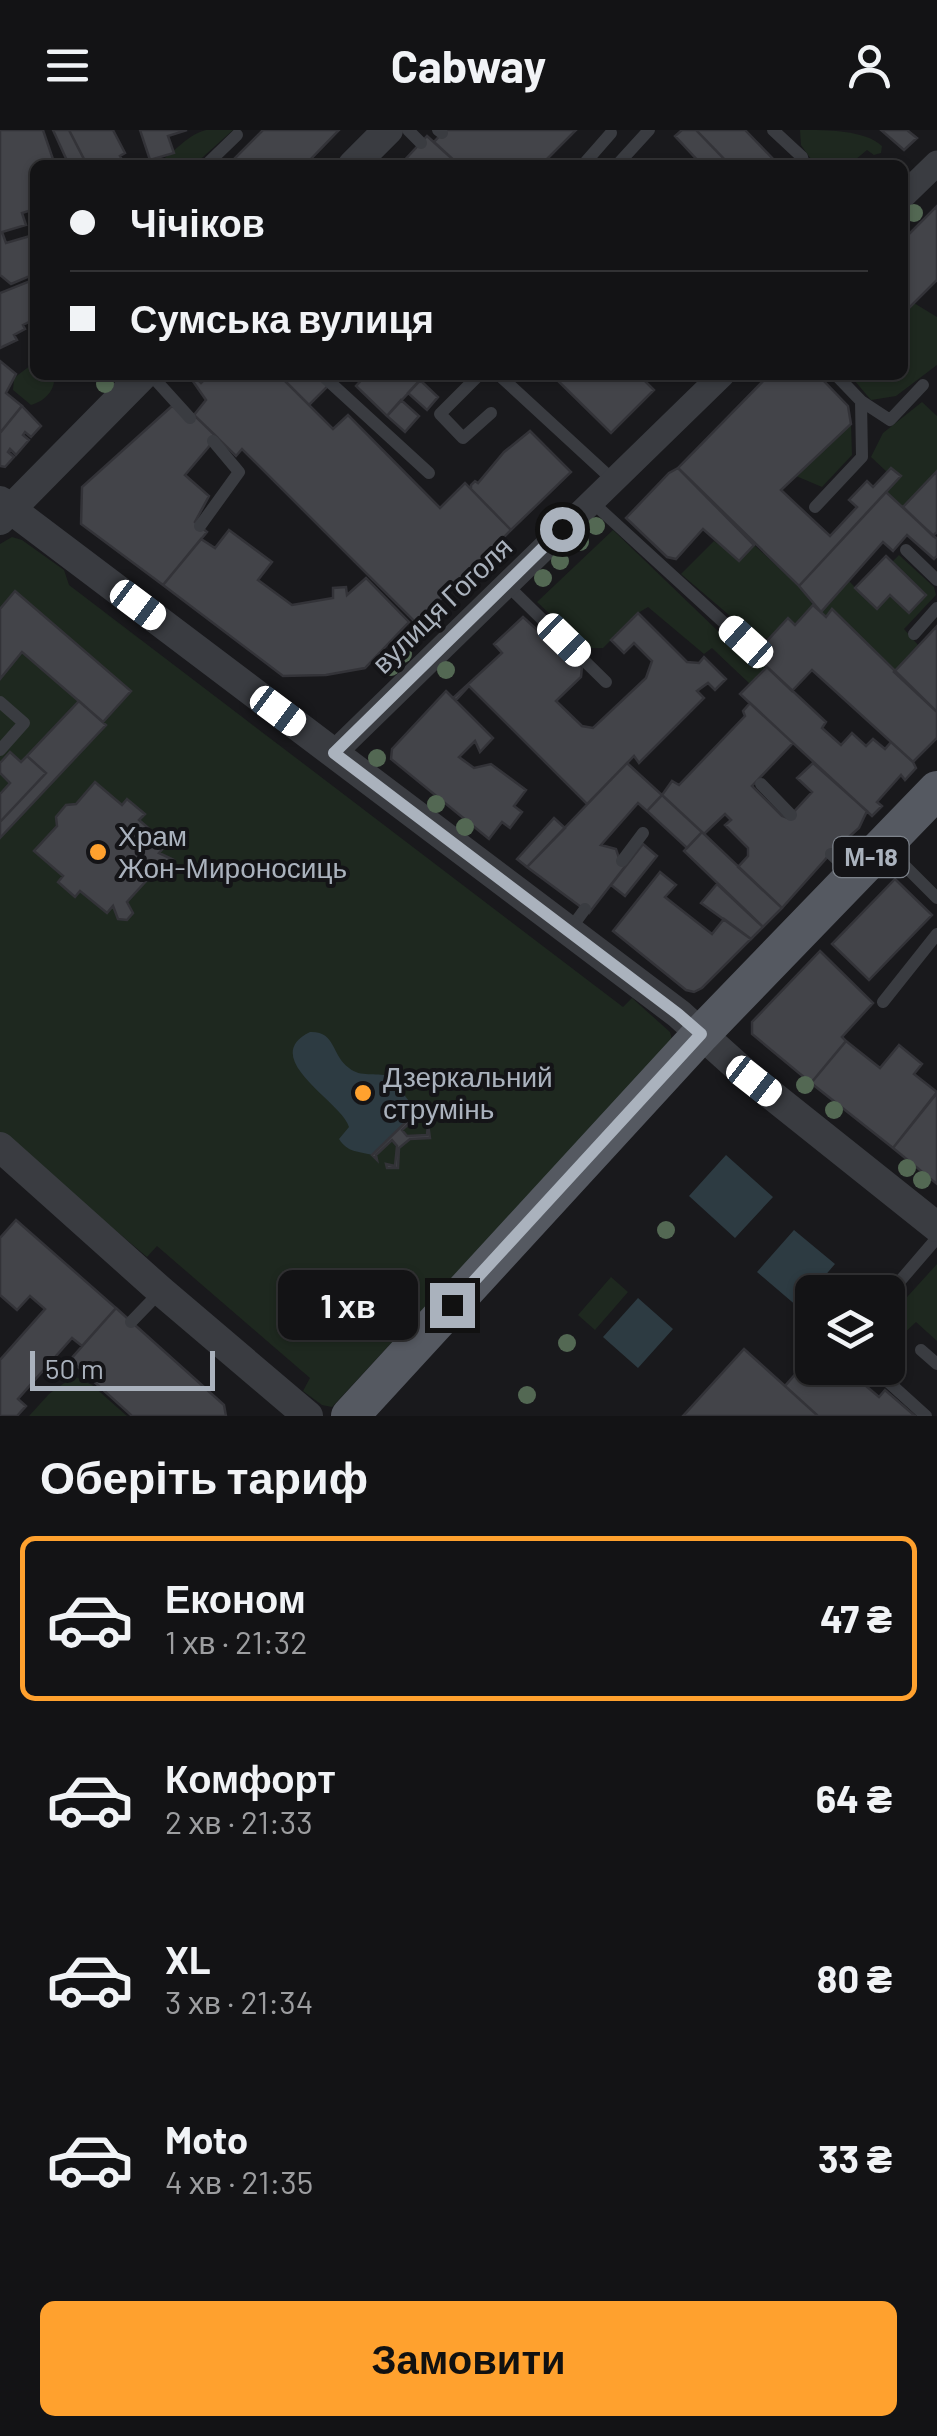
<!DOCTYPE html>
<html lang="uk">
<head>
<meta charset="utf-8">
<style>
	body { margin:0; font-family:Barlow,sans-serif; background:#202022; color:#f1f3f6; height:100vh; display:flex; flex-direction:column; font-size:38px; white-space:nowrap }
	* { box-sizing:border-box; margin:0 }
	p { font-size:32px; color:#9d9ea0 }
	.icon { flex:none; width:55px; height:55px; fill:none; stroke:currentColor; stroke-width:2; stroke-linecap:round; stroke-linejoin:round }
	.map { position:relative; height:1286px; overflow:hidden }
	.sheet { display:flex; flex-direction:column; background:#131315; flex:1 }
	.sheet>* { flex:none }
	.top-card { position:absolute; left:30px; top:30px; width:878px; height:220px; border-radius:15px; box-shadow:0 2px 8px #0004,0 0 0 2px #323234; display:grid; align-content:center; height:220px; padding:0 40px; background:#131315 }
	.buttons { position:absolute; left:795px; top:1145px; display:grid; gap:20px }
	.buttons a { display:grid; place-items:center; width:110px; height:110px; border-radius:15px; background:#131315; box-shadow:0 2px 8px #0004,0 0 0 2px #323234; font-size:50px }
	.scale { position:absolute; left:30px; bottom:25px; width:185px; box-sizing:border-box; padding-left:10px; border:5px solid #aab2bd; border-top:0; font-size:28px; line-height:35px; white-space:nowrap; color:#aab2bd; -webkit-text-stroke:8px #141417; paint-order:stroke }
	.end { position:absolute; width:45px; height:45px; margin:-22px; border:12px solid #aab2bd; background:#111; box-shadow:0 0 0 5px #111 }
	.from { border-radius:50% }
	.bubble { position:absolute; height:70px; border-radius:15px; background:#131315; box-shadow:0 2px 8px #0004,0 0 0 2px #323234; font-size:32px; font-weight:700; line-height:70px; text-align:center }
	.car { position:absolute; width:30px; height:60px; margin:-30px -15px; border-radius:12px; box-shadow:0 0 8px 2px #0007; background:linear-gradient(#fff 24%,#345 0 40%,#fff 0 76%,#345 0 86%,#fff 0) }
	.top-card b { display:flex; align-items:center; gap:35px; height:95px; font-size:38px }
	.top-card b+b { border-top:2px solid #323234 }
	.top-card i { width:25px; height:25px; background:#f1f3f6 }
	ul { padding:0; list-style:none }
	li { display:flex; align-items:center; gap:30px; height:165px; margin:0 20px 15px; padding:0 20px; border:5px solid transparent; border-radius:15px }
	li div { flex:1 }
	li b { display:block; font-size:38px }
	li em { font-style:normal; font-weight:700 }
	li.active { border-color:#ffa12e }
	li>.icon { width:90px; height:90px; stroke-width:1.5 }
	h2 { padding:0 40px; font-size:45px; line-height:120px }
	.action { display:flex; gap:20px; margin-top:auto; padding:20px 40px }
	.action a { flex:1; height:115px; border-radius:15px; background:#ffa12e; color:#111; font-size:40px; font-weight:700; line-height:115px; text-align:center }
	header { display:flex; justify-content:space-between; align-items:center; height:130px; padding:0 40px; background:#131315; font-size:45px; font-weight:700 }
	.map>svg:first-child { display:block }
	.green { fill:#1e281f }
	.water { fill:#2d3b42 }
	.building { fill:#434449; stroke:#333338; stroke-width:2.5 }
	.lines { fill:none; stroke-linecap:round; stroke-linejoin:round }
	.service { stroke:#3a3c41; stroke-width:12 }
	.minor { stroke:#3a3c41; stroke-width:25 }
	.tertiary { stroke:#3a3c41; stroke-width:30 }
	.primary { stroke:#555961; stroke-width:38 }
	.tree { fill:#536853 }
	.route { stroke:#aab2bd; stroke-width:12 }
	.poi-dot { fill:#ffa12e; stroke:#141417; stroke-width:4 }
	.labels { text-anchor:middle; stroke-width:8; stroke-linejoin:round; paint-order:stroke }
	.shield { fill:#141417; stroke:#7d838b; stroke-width:2.5 }
	.shield-label { font-size:25px; font-weight:bold; fill:#aab2bd }
	.street-label { font-size:28px; fill:#aab2bd; stroke:#141417 }
	.poi-label { font-size:28px; fill:#aab2bd; stroke:#141417; text-anchor:start }
</style>
</head>
<body>
<header><svg class="icon" aria-label="menu" viewBox="0 0 24 24"><path d="M4 6h16M4 12h16M4 18h16"/></svg>Cabway<svg class="icon" aria-label="person" viewBox="0 0 24 24"><circle cx="12" cy="8" r="4"/><path d="M4 21q1-7 8-7t8 7"/></svg></header>
<div class="map">
<svg width="937" height="1286" viewBox="0 0 937 1286">
	<rect width="100%" height="100%" fill="#19191c"/>
	<path class="green" d="M 206,0 L 233,0 L 194,35 L 153,35 C 174,25 184,6 206,0 Z
		M 800,0 C 827,0 865,0 882,16 L 881,23 L 874,25 L 867,20 L 849,35 L 815,35 L 801,15 Z
		M 914,173 L 937,187 L 937,235 L 896,266 L 871,270 L 854,250 L 855,245 L 860,248 L 863,245 L 902,245 L 903,185 Z
		M 35,232 L 35,245 L 54,245 C 56,260 45,271 31,275 L 13,260 L 14,248 Z
		M 922,272 L 937,286 L 937,341 L 903,377 L 886,362 L 900,346 L 892,338 L 887,342 L 871,327 L 883,303 Z
		M 851,294 L 852,325 L 822,357 L 796,346 Z
		M 613,400 L 720,503 L 757,521 L 754,525 L 767,537 L 750,554 L 712,518 L 704,524 L 648,477 L 638,483 L 603,518 L 586,518 L 537,472 Z
		M 12,407 L 22,410 L 64,440 L 69,455 L 623,877 L 632,868 L 670,902 L 672,910 L 332,1277 L 322,1275 L 303,1261 L 310,1248 L 157,1116 L 147,1127 L 0,1003 L 0,414 Z
		M 714,411 L 740,430 L 754,415 L 799,456 L 813,475 L 795,495 L 787,489 L 768,509 L 750,503 L 681,444 Z
		M 899,425 L 934,457 L 936,465 L 904,499 L 918,515 L 894,542 L 833,480 L 826,487 L 821,482 L 849,451 L 876,479 L 890,465 L 909,482 L 926,464 L 892,432 Z
		M 937,1134 L 937,1211 L 916,1192 L 899,1208 L 888,1199 L 888,1188 Z
		M 611,1147 L 628,1162 L 595,1200 L 578,1185 Z
		M 74,1246 L 92,1255 L 127,1286 L 29,1286 L 49,1264 Z"/>
	<path class="water" d="M 310,902 C 336,901 331,925 349,938 C 361,948 375,942 389,946 L 417,981 L 372,1025 C 358,1021 348,1023 339,1009 L 349,997 C 342,972 257,928 310,902 Z
		M 726,1025 L 773,1067 L 735,1108 L 689,1066 Z
		M 794,1100 L 835,1134 L 798,1177 L 757,1142 Z
		M 638,1168 L 673,1199 L 638,1238 L 603,1207 Z"/>
	<path class="building" d="M 0,0 L 43,0 L 55,35 L 35,35 L 35,46 L 30,48 L 35,63 L 35,79 L 22,83 L 26,95 L 2,102 L 6,113 L 30,106 L 35,116 L 35,144 L 11,154 L 0,145 Z
		M 53,0 L 69,0 L 87,35 L 69,35 Z
		M 69,0 L 113,0 L 125,23 L 120,26 L 125,35 L 87,35 Z
		M 140,0 L 187,0 L 168,6 L 174,23 L 150,30 Z
		M 263,0 L 339,0 L 305,35 L 228,35 Z
		M 445,0 L 576,0 L 546,30 L 549,35 L 459,35 L 434,12 Z
		M 682,0 L 696,0 L 730,35 L 702,35 L 675,6 Z
		M 696,0 L 745,0 L 779,35 L 730,35 Z
		M 881,0 L 907,0 L 917,8 L 904,20 Z
		M 427,6 L 459,35 L 400,35 Z
		M 937,76 L 937,150 L 902,185 L 902,111 Z
		M 35,149 L 35,189 L 23,195 L 25,199 L 14,205 L 17,210 L 0,218 L 0,163 Z
		M 0,231 L 16,244 L 6,263 L 22,276 L 0,303 Z
		M 203,245 L 279,245 L 333,299 L 348,285 L 440,378 L 465,353 L 511,400 L 490,421 L 487,433 L 477,434 L 416,493 L 242,319 L 236,326 L 194,285 L 206,270 L 192,250 L 195,247 L 201,253 L 206,248 Z
		M 279,245 L 339,245 L 309,275 Z
		M 366,245 L 425,245 L 387,286 L 356,256 Z
		M 552,245 L 639,245 L 654,260 L 611,303 Z
		M 769,245 L 818,245 L 848,276 L 851,294 L 781,360 L 830,406 L 857,377 L 849,370 L 867,351 L 873,357 L 891,338 L 901,346 L 799,456 L 678,338 Z
		M 420,250 L 438,267 L 427,280 L 408,263 Z
		M 401,270 L 419,286 L 405,302 L 387,286 Z
		M 22,276 L 41,296 L 31,307 L 25,302 L 23,305 L 29,310 L 16,325 L 10,319 L 8,322 L 14,327 L 5,337 L 0,336 L 0,303 Z
		M 172,276 L 194,285 L 217,307 L 185,345 L 209,366 L 195,392 L 207,402 L 163,455 L 81,394 L 82,357 Z
		M 530,301 L 571,342 L 511,400 L 471,359 L 471,355 L 475,351 L 478,353 L 504,322 Z
		M 678,338 L 754,415 L 739,431 L 703,399 L 676,429 L 667,427 L 626,388 L 669,343 Z
		M 937,341 L 937,402 L 933,406 L 903,377 Z
		M 886,362 L 937,409 L 937,426 L 934,429 L 907,405 L 893,421 L 883,412 L 821,482 L 799,456 Z
		M 229,400 L 272,432 L 258,450 L 292,475 L 333,468 L 333,458 L 346,457 L 347,465 L 366,448 L 409,492 L 365,538 L 326,545 L 283,546 L 163,455 L 201,409 L 215,418 Z
		M 886,426 L 926,465 L 909,483 L 890,465 L 877,479 L 855,458 Z
		M 15,461 L 131,561 L 103,592 L 22,522 L 0,549 L 0,479 Z
		M 813,475 L 826,487 L 832,479 L 937,582 L 937,608 L 913,632 L 812,540 L 792,561 L 754,525 L 788,488 L 795,495 Z
		M 638,483 L 687,532 L 699,533 L 704,527 L 726,549 L 715,560 L 708,553 L 697,561 L 704,568 L 639,633 L 634,626 L 587,674 L 469,556 L 456,570 L 453,568 L 502,523 L 494,514 L 523,487 L 547,509 L 551,506 L 582,537 L 581,547 L 556,571 L 582,596 L 593,598 L 646,548 L 652,531 L 634,513 L 624,523 L 611,510 Z
		M 937,496 L 937,582 L 894,542 Z
		M 767,537 L 826,592 L 822,598 L 841,615 L 852,603 L 866,616 L 873,609 L 885,619 L 891,612 L 913,632 L 916,638 L 905,650 L 901,645 L 877,672 L 882,676 L 872,686 L 740,564 Z
		M 446,561 L 493,608 L 480,622 L 475,611 L 459,627 L 474,638 L 491,634 L 526,660 L 514,676 L 522,682 L 510,698 L 502,692 L 489,709 L 391,629 L 392,619 Z
		M 79,571 L 106,595 L 0,708 L 0,692 L 46,643 L 27,626 Z
		M 750,573 L 793,613 L 752,656 L 782,686 L 788,688 L 812,662 L 797,648 L 813,633 L 867,681 L 859,698 L 832,722 L 782,778 L 738,737 L 748,726 L 748,718 L 725,695 L 731,690 L 725,684 L 704,704 L 662,665 L 672,651 L 679,655 L 745,586 L 743,581 Z
		M 10,622 L 21,632 L 27,626 L 46,643 L 0,692 L 0,664 L 10,653 L 0,643 L 0,633 Z
		M 627,633 L 662,665 L 647,681 L 638,673 L 601,715 L 616,719 L 619,728 L 627,734 L 589,783 L 527,737 Z
		M 95,652 L 122,675 L 127,669 L 145,684 L 139,690 L 167,714 L 159,723 L 174,730 L 173,739 L 164,743 L 158,738 L 127,772 L 133,783 L 127,790 L 118,789 L 113,776 L 107,783 L 80,761 L 75,767 L 58,752 L 63,746 L 34,721 L 57,696 L 56,687 L 66,675 L 76,674 Z
		M 662,665 L 702,702 L 687,718 L 647,681 Z
		M 554,688 L 565,698 L 527,737 L 517,729 Z
		M 702,702 L 782,778 L 763,797 L 684,721 Z
		M 643,714 L 657,726 L 625,766 L 611,755 Z
		M 660,742 L 676,755 L 665,767 L 712,804 L 724,789 L 751,809 L 702,858 L 694,862 L 686,860 L 613,801 Z
		M 895,749 L 932,785 L 869,850 L 832,814 Z
		M 717,754 L 763,797 L 751,809 L 701,773 Z
		M 820,821 L 873,873 L 842,907 L 846,911 L 811,953 L 752,904 L 752,892 Z
		M 846,911 L 880,938 L 899,915 L 922,934 L 914,944 L 937,962 L 893,1018 L 811,953 Z
		M 937,963 L 937,1054 L 893,1018 Z
		M 417,981 L 422,987 L 420,989 L 417,986 L 402,1000 L 407,1006 L 427,1005 L 428,994 L 430,1008 L 410,1009 L 399,1018 L 398,1038 L 387,1038 L 386,1034 L 395,1036 L 397,1016 L 392,1010 L 376,1025 L 377,1030 L 372,1025 Z
		M 16,1090 L 116,1178 L 82,1216 L 72,1208 L 18,1269 L 26,1276 L 17,1286 L 0,1286 L 0,1230 L 45,1179 L 30,1166 L 17,1180 L 0,1165 L 0,1108 Z
		M 116,1178 L 224,1275 L 226,1286 L 132,1286 L 70,1230 Z
		M 744,1219 L 785,1256 L 818,1286 L 683,1286 Z
		M 812,1225 L 812,1238 L 845,1238 L 879,1267 L 885,1260 L 915,1286 L 818,1286 L 785,1256 Z"/>
	<g class="lines">
		<path class="service" d="M 408,0 L 421,13
			M 438,0 L 442,3
			M 773,0 L 802,27 L 804,35
			M 206,35 L 237,5
			M 583,35 L 611,3
			M 617,35 L 649,0
			M 151,245 L 190,288
			M 322,245 L 429,343
			M 479,245 L 440,284 L 463,308 L 491,283
			M 499,245 L 613,350
			M 861,271 L 890,290 L 923,255
			M 591,371 L 746,513
			M 815,377 L 862,327 L 861,271 L 836,245
			M 200,396 L 239,342 L 213,311
			M 906,420 L 937,450
			M 506,454 L 606,552
			M 914,504 L 937,478
			M 0,572 L 24,593 L 0,620
			M 761,654 L 791,685
			M 885,716 L 937,768
			M 831,724 L 851,743
			M 622,731 L 643,703
			M 569,801 L 585,779
			M 883,872 L 937,804
			M 888,1165 L 937,1108
			M 131,1192 L 161,1161
			M 921,1220 L 937,1234
			M 873,1238 L 926,1286"/>
		<path class="minor" d="M 902,67 L 937,33
			M 334,623 L 722,245"/>
		<path class="tertiary" d="M 353,35 L 388,0
			M 0,371 L 679,884 L 749,947 L 937,1097
			M 0,390 L 143,245
			M 0,1017 L 161,1161 L 308,1286"/>
		<path class="primary" d="M 350,1286 L 701,904 L 937,660"/>
	</g>
	<g class="tree">
		<circle cx="914" cy="83" r="9"/>
		<circle cx="105" cy="254" r="9"/>
		<circle cx="596" cy="396" r="9"/>
		<circle cx="580" cy="412" r="9"/>
		<circle cx="560" cy="431" r="9"/>
		<circle cx="543" cy="448" r="9"/>
		<circle cx="403" cy="524" r="9"/>
		<circle cx="391" cy="537" r="9"/>
		<circle cx="446" cy="540" r="9"/>
		<circle cx="377" cy="628" r="9"/>
		<circle cx="436" cy="674" r="9"/>
		<circle cx="465" cy="697" r="9"/>
		<circle cx="805" cy="955" r="9"/>
		<circle cx="834" cy="980" r="9"/>
		<circle cx="907" cy="1038" r="9"/>
		<circle cx="922" cy="1050" r="9"/>
		<circle cx="666" cy="1100" r="9"/>
		<circle cx="567" cy="1213" r="9"/>
		<circle cx="527" cy="1265" r="9"/>
	</g>
	<g class="lines">
		<path class="route" d="M 452,1175 L 701,904 L 678,884 L 334,623 L 562,399"/>
	</g>
	<g class="poi-dot">
		<circle cx="98" cy="722" r="10"/>
		<circle cx="363" cy="963" r="10"/>
	</g>
	<g class="labels">
		<rect class="shield" x="833.5" y="707" width="75" height="40" rx="8"/>
		<g class="shield-label">
			<text x="871" y="736">М-18</text>
		</g>
		<g class="street-label">
			<text transform="translate(442 475) rotate(-44)" y="10">вулиця Гоголя</text>
		</g>
		<g class="poi-label">
			<text x="118" y="716">Храм<tspan x="118" dy="32">Жон-Мироносиць</tspan></text>
			<text x="383" y="957">Дзеркальний<tspan x="383" dy="32">струмінь</tspan></text>
		</g>
	</g>
</svg>
<div class="buttons">
<a><svg class="icon" aria-label="layers" viewBox="0 0 24 24"><path d="M12 4l9 5-9 5-9-5zM3 14l9 5 9-5"/></svg></a>
</div>
<div class="scale">50 m</div>
<i class="end from" style="left:562px;top:399px"></i>
<i class="end" style="left:452px;top:1175px"></i>
<div class="bubble" style="left:278px;top:1140px;width:140px">1 хв</div>
<i class="car" style="left:138px;top:475px;rotate:127deg"></i>
<i class="car" style="left:564px;top:510px;rotate:134deg"></i>
<i class="car" style="left:746px;top:512px;rotate:312deg"></i>
<i class="car" style="left:278px;top:581px;rotate:127deg"></i>
<i class="car" style="left:754px;top:951px;rotate:128deg"></i>
<div class="top-card">
<b><i class="from"></i>Чічіков</b>
<b><i></i>Сумська вулиця</b>
</div>
</div>
<section class="sheet">
<h2>Оберіть тариф</h2>
<ul>
<li class="active"><svg class="icon" aria-label="car" viewBox="0 0 24 24"><path d="M5 17H2v-5l4-1 3-4h7l3 4 3 1v5h-3M9 17h6M6 11h13"/><circle cx="7" cy="17" r="2"/><circle cx="17" cy="17" r="2"/></svg><div><b>Економ</b><p>1 хв · 21:32</p></div><em>47 ₴</em></li>
<li><svg class="icon" aria-label="car" viewBox="0 0 24 24"><path d="M5 17H2v-5l4-1 3-4h7l3 4 3 1v5h-3M9 17h6M6 11h13"/><circle cx="7" cy="17" r="2"/><circle cx="17" cy="17" r="2"/></svg><div><b>Комфорт</b><p>2 хв · 21:33</p></div><em>64 ₴</em></li>
<li><svg class="icon" aria-label="car" viewBox="0 0 24 24"><path d="M5 17H2v-5l4-1 3-4h7l3 4 3 1v5h-3M9 17h6M6 11h13"/><circle cx="7" cy="17" r="2"/><circle cx="17" cy="17" r="2"/></svg><div><b>XL</b><p>3 хв · 21:34</p></div><em>80 ₴</em></li>
<li><svg class="icon" aria-label="car" viewBox="0 0 24 24"><path d="M5 17H2v-5l4-1 3-4h7l3 4 3 1v5h-3M9 17h6M6 11h13"/><circle cx="7" cy="17" r="2"/><circle cx="17" cy="17" r="2"/></svg><div><b>Moto</b><p>4 хв · 21:35</p></div><em>33 ₴</em></li>
</ul>
<div class="action"><a>Замовити</a></div>
</section>
</body>
</html>
